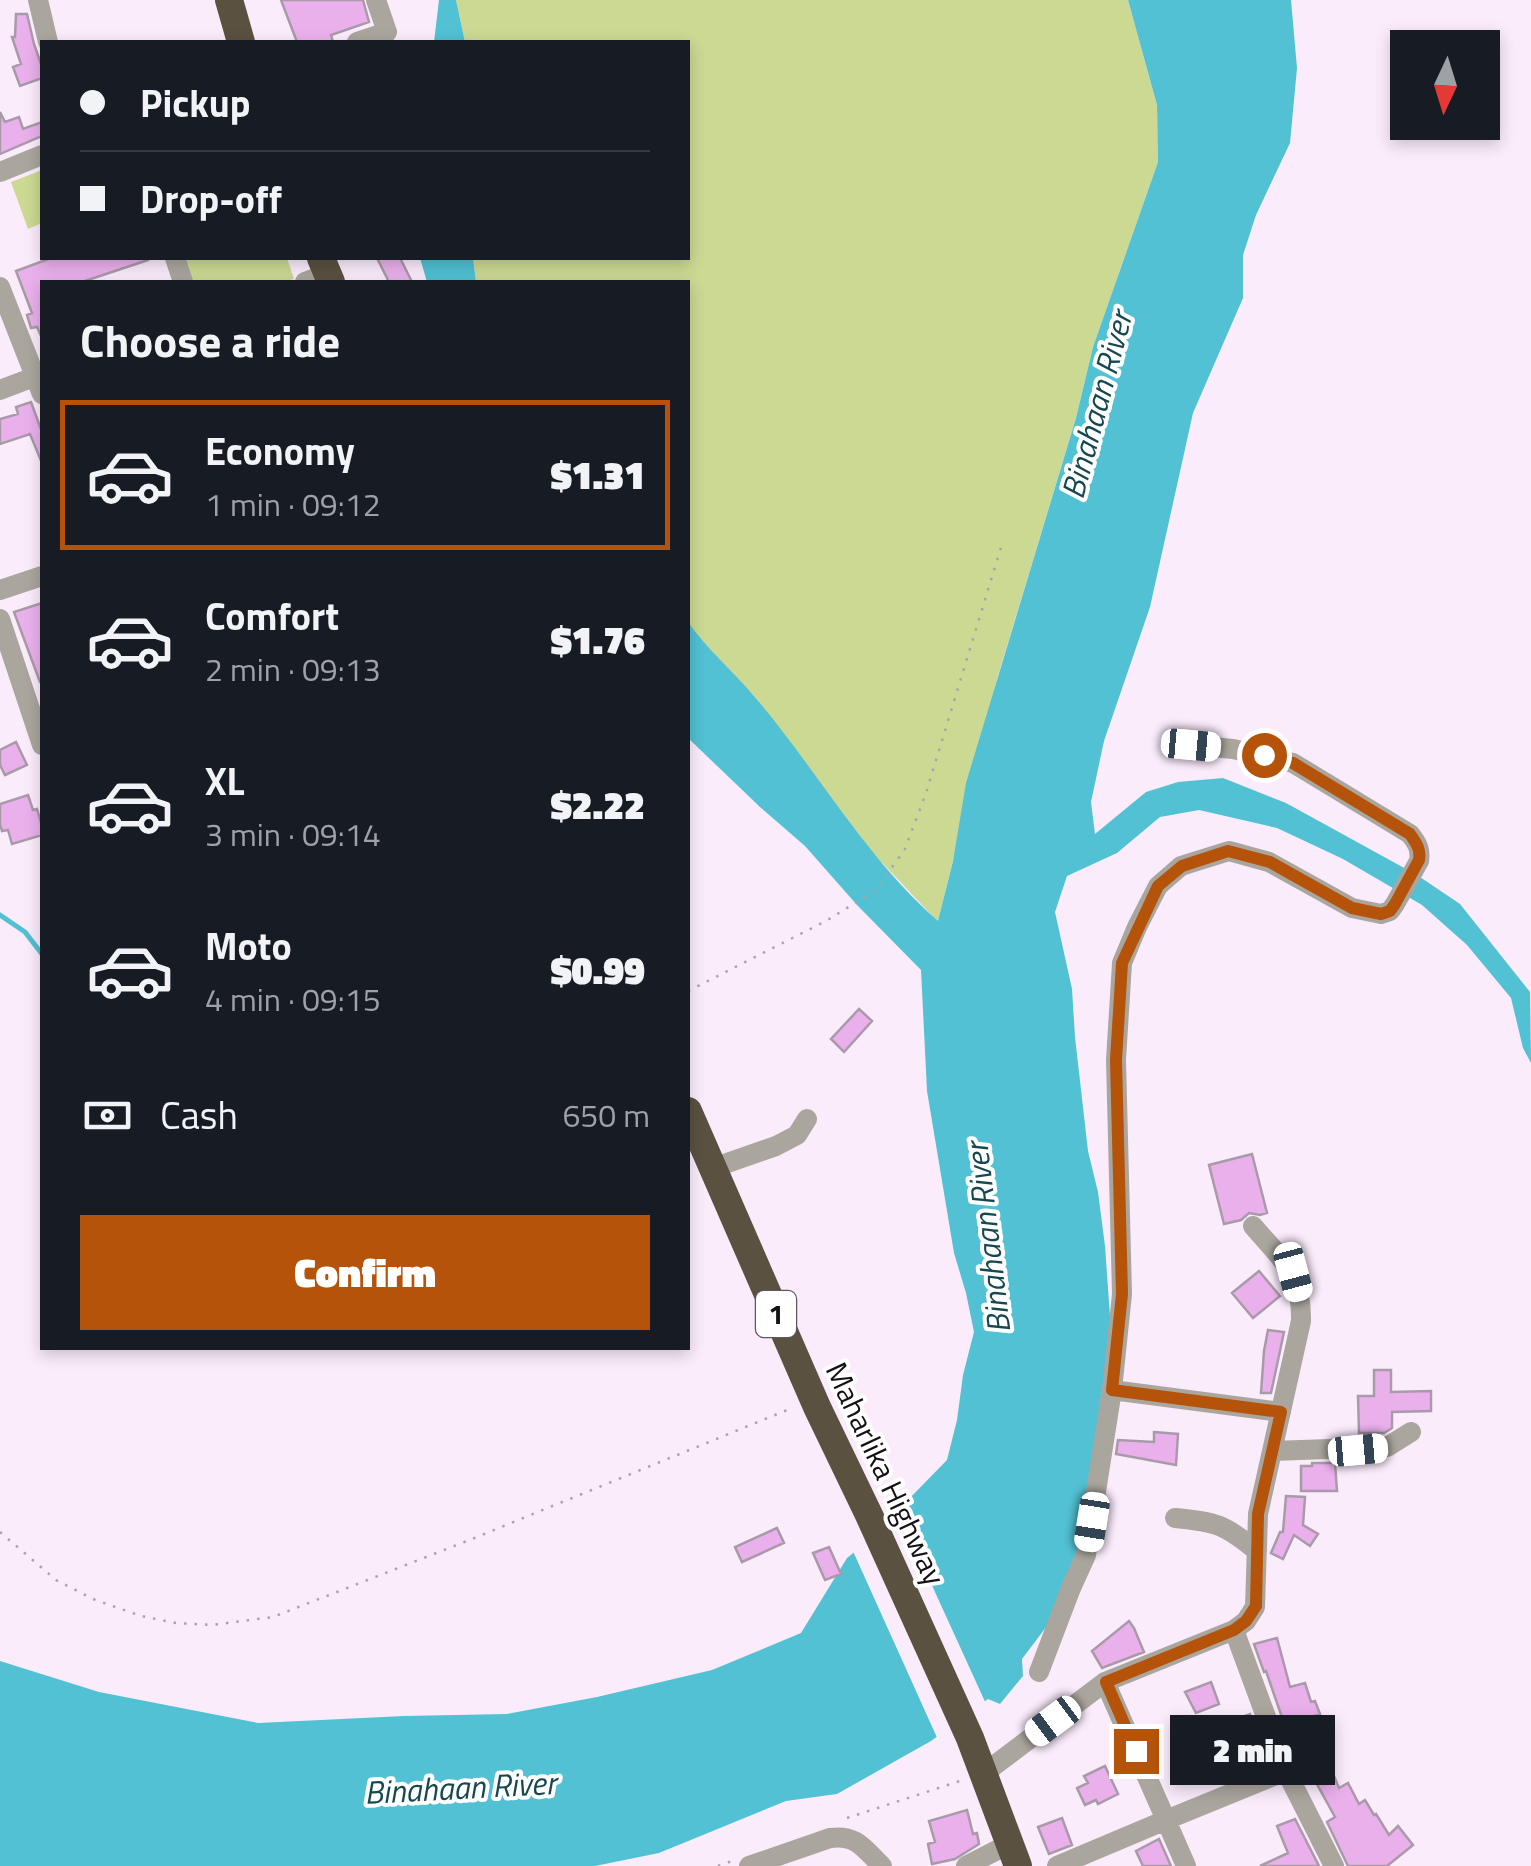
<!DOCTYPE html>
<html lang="en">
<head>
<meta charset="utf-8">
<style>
	body { margin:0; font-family:"Titillium Web",sans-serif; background:#242831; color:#f1f3f6; height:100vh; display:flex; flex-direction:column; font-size:38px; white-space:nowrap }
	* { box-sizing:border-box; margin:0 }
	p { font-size:32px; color:#9ea1a6 }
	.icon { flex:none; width:55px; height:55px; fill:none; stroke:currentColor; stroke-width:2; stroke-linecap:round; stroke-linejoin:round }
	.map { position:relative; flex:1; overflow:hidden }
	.sheet { position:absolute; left:40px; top:280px; width:650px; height:1070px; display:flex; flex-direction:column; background:#171b24; border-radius:0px; box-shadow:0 5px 15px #0003 }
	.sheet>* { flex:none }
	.banner { position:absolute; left:40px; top:40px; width:650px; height:220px; border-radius:0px; box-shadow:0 5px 15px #0003; display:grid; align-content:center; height:220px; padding:0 40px; background:#171b24 }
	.needle { width:65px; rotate:184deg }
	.tools { position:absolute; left:1390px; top:30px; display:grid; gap:20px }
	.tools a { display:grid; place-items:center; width:110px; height:110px; border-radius:0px; background:#171b24; box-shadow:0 5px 15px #0003; font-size:50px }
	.end { position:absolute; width:45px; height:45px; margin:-22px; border:12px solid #b45309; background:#fff; box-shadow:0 0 0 5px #fff }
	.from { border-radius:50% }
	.bubble { position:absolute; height:70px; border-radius:0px; background:#171b24; box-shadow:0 5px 15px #0003; font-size:32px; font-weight:800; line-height:70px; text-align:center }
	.car { position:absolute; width:30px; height:60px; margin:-30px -15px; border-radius:12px; box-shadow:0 0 8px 2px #0007; background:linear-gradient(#fff 24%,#345 0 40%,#fff 0 76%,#345 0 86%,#fff 0) }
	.banner b { display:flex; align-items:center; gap:35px; height:95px; font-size:38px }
	.banner b+b { border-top:2px solid #363941 }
	.banner i { width:25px; height:25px; background:#f1f3f6 }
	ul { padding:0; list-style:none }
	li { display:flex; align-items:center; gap:30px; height:150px; margin:0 20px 15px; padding:0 20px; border:5px solid transparent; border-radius:0px }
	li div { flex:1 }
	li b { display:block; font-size:38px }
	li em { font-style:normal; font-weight:800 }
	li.on { border-color:#b45309 }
	li>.icon { width:90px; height:90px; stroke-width:1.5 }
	h2 { padding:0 40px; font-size:45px; line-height:120px }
	.pay { display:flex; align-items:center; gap:25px; height:110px; padding:0 40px; font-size:38px }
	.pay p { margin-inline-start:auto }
	.action { display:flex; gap:20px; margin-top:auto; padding:20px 40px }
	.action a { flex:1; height:115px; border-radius:0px; background:#b45309; color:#fff; font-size:40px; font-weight:800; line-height:115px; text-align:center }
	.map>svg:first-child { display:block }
	.green { fill:#ccd992 }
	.water { fill:#51c1d3 }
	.pier { fill:#fbecfc }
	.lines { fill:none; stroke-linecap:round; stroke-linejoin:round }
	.stream { stroke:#51c1d3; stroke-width:5 }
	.building { fill:#eab0ec; stroke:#a99aa9; stroke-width:2.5 }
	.path { stroke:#ada1ad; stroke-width:2.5; stroke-dasharray:2.5 8; stroke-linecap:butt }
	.minor { stroke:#aaa69e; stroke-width:20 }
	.highway { stroke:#5a5141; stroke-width:28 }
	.route { stroke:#b45309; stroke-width:12 }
	.labels { text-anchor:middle; stroke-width:8; stroke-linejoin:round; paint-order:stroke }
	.shield { fill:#fff; stroke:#5b585b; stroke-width:2.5 }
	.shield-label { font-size:28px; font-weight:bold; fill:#151015 }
	.street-label { font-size:30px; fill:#151015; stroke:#fff }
	.water-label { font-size:32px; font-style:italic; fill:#174850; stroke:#fff }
</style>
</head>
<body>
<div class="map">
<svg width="1531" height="1866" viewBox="0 0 1531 1866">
	<rect width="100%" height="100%" fill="#fbecfc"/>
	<path class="green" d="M 456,0 L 1128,0 L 1157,105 L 1158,162 L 1093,347 L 1076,418 L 997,679 L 938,922 L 872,852 L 754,696 L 696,634 L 688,622 L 688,282 L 476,282 L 473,258 L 688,258 L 688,42 L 465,42 Z
		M 42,170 L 42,223 L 28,229 L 11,182 Z
		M 183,258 L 287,258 L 294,279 L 283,282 L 191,282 Z"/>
	<path class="water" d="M 439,0 L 456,0 L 465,42 L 434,42 Z
		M 1128,0 L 1291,0 L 1297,68 L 1290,143 L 1256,215 L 1243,255 L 1243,298 L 1193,413 L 1150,607 L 1104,741 L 1091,802 L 1095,834 L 1146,792 L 1178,782 L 1223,778 L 1286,803 L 1417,875 L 1460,904 L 1530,992 L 1531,1063 L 1523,1048 L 1511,998 L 1467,945 L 1422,905 L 1343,859 L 1277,828 L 1199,810 L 1160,817 L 1117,853 L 1067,876 L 1055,912 L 1072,989 L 1075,1037 L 1088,1151 L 1098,1192 L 1105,1246 L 1111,1330 L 1090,1472 L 1084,1539 L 1065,1602 L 1022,1659 L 1023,1676 L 1000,1704 L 988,1699 L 931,1741 L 837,1794 L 786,1801 L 659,1853 L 595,1866 L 0,1866 L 0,1661 L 99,1692 L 258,1723 L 404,1716 L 507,1714 L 597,1697 L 712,1670 L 801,1633 L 847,1558 L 903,1513 L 905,1503 L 947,1460 L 957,1420 L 963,1375 L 974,1332 L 966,1293 L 954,1253 L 927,1091 L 921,970 L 857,905 L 805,846 L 760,807 L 688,738 L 688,622 C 707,649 733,671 754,696 C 817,770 865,857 938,921 L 953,861 L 966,783 L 1076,418 L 1093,347 L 1158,162 L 1157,105 Z
		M 420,258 L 473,258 L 476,282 L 427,282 Z"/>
	<path class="pier" d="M 898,1511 L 987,1706 L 939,1742 L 852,1549 Z"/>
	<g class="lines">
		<path class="stream" d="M 0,915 L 25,932 L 42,954"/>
	</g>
	<path class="building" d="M 281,0 L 363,0 L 369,22 L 331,35 L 333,42 L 297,42 Z
		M 16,14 L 27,14 L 34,44 L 42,67 L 42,78 L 20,86 L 13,67 L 21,64 L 12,37 L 15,37 Z
		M 0,112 L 5,122 L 19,117 L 23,129 L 42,122 L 42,136 L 0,154 Z
		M 51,258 L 148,258 L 148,260 L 82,282 L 42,282 L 42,338 L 37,327 L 31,328 L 27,315 L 32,313 L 16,271 Z
		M 377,258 L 400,258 L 412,282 L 389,282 Z
		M 31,402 L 42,432 L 42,463 L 30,434 L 0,444 L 0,419 L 18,414 L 16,407 Z
		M 42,603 L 42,682 L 40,682 L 14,612 Z
		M 16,742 L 27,765 L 5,775 L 0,765 L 0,750 Z
		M 28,795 L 33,810 L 37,809 L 42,826 L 42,835 L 12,844 L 8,830 L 2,831 L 0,824 L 0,804 Z
		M 859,1009 L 872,1021 L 844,1052 L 831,1039 Z
		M 1252,1154 L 1267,1213 L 1260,1215 L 1249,1213 L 1241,1220 L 1224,1224 L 1209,1165 Z
		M 1259,1271 L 1280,1296 L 1253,1318 L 1232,1293 Z
		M 1268,1330 L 1284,1332 L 1271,1393 L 1261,1393 L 1264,1351 Z
		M 1374,1370 L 1391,1370 L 1391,1392 L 1431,1391 L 1431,1411 L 1392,1412 L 1392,1428 L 1384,1433 L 1359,1433 L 1358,1396 L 1374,1396 Z
		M 1154,1432 L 1178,1434 L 1176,1465 L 1116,1454 L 1118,1440 L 1154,1442 Z
		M 1312,1463 L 1335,1463 L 1337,1491 L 1301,1491 L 1301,1466 L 1312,1466 Z
		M 1286,1496 L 1305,1497 L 1303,1525 L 1318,1534 L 1310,1546 L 1294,1535 L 1283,1559 L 1271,1553 L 1280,1532 L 1283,1532 Z
		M 777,1528 L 784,1543 L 742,1562 L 735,1547 Z
		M 829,1547 L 841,1574 L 825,1580 L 813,1553 Z
		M 1129,1621 L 1134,1628 L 1144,1652 L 1102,1668 L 1092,1651 Z
		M 1277,1638 L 1290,1687 L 1305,1683 L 1311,1702 L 1315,1701 L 1320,1714 L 1302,1720 L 1315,1748 L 1319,1746 L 1324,1758 L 1326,1757 L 1339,1788 L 1348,1783 L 1359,1804 L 1365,1800 L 1374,1815 L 1376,1814 L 1389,1835 L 1398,1826 L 1413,1845 L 1387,1866 L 1348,1866 L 1327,1822 L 1335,1817 L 1313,1777 L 1310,1778 L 1303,1762 L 1299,1764 L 1297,1761 L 1266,1671 L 1264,1672 L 1254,1644 Z
		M 1211,1682 L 1219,1704 L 1196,1713 L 1185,1692 Z
		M 1250,1714 L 1268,1763 L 1256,1769 L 1234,1720 Z
		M 1105,1766 L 1118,1794 L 1098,1804 L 1096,1800 L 1085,1805 L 1077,1788 L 1088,1783 L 1084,1776 Z
		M 967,1810 L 973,1834 L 977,1833 L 979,1844 L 955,1859 L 932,1864 L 928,1844 L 935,1842 L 929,1821 Z
		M 1062,1818 L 1072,1845 L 1049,1854 L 1038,1827 Z
		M 1295,1819 L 1319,1866 L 1260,1866 L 1288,1853 L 1277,1826 Z
		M 1159,1839 L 1171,1866 L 1143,1866 L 1136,1851 Z"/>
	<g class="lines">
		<path class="path" d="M 688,991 L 826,921 L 876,890 L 905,849 L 926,793 L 1002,544
			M 0,1532 L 56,1580 L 93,1599 L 141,1616 L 176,1623 L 212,1625 L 273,1617 L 467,1541 L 792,1408
			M 847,1818 L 963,1780
			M 718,1866 L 732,1861"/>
		<path class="minor" d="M 38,0 L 48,42
			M 357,42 L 387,32 L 376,0
			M 0,172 L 42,155
			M 175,258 L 183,282
			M 305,282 L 327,274
			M 0,287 L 42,394
			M 0,390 L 42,374
			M 0,590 L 42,576
			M 0,619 L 42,745
			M 713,1168 L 776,1146 L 797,1135 L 807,1119
			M 1112,1390 L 1281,1412
			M 1272,1451 L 1387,1447 L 1411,1432
			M 1175,1518 C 1217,1522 1224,1524 1257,1551
			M 1234,1630 L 1286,1771 L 1334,1866
			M 1039,1672 L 1071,1588 L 1086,1555 L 1112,1390 L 1122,1294 L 1116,1060 L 1122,963 L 1137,927 L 1158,886 L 1181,866 L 1229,851 L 1269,862 L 1352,908 L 1381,914 L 1390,911 L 1395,904 L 1419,861 C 1421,849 1417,843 1410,834 L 1293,763 L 1233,749 L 1191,745
			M 983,1774 L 1105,1682 L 1234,1630 L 1246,1621 L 1255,1607 L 1258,1514 L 1301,1321 C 1302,1273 1283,1261 1253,1226
			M 749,1866 L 830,1838 C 857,1834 864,1849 882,1866
			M 966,1866 L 1009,1844
			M 1057,1866 L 1166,1820 L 1105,1682
			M 1186,1866 L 1166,1820 L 1286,1771"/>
		<path class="highway" d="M 229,0 L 241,42
			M 321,258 L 331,282
			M 688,1111 L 817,1407 L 869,1515 L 970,1738 L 1018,1866"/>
	</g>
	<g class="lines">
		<path class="route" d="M 1136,1751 L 1106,1682 L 1234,1630 L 1246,1621 L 1256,1606 L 1258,1514 L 1281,1412 L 1112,1390 L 1122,1294 L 1116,1060 L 1122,963 L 1158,886 L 1182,866 L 1228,851 L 1270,862 L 1352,908 L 1381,914 L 1390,911 L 1395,904 L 1419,860 C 1421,849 1416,843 1410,834 L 1293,763 L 1264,755"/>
	</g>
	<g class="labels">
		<rect class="shield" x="756" y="1291" width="40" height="46" rx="8"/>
		<g class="shield-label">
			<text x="776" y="1324">1</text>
		</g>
		<g class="street-label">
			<text transform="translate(885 1474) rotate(65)" y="10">Maharlika Highway</text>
		</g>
		<g class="water-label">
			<text transform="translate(1097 405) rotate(-75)" y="11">Binahaan River</text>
			<text transform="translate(988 1238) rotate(-97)" y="11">Binahaan River</text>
			<text transform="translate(460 1788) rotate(-3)" y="11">Binahaan River</text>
		</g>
	</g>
</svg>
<div class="tools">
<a><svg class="needle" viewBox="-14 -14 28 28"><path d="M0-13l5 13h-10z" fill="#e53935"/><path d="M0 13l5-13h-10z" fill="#9ea1a6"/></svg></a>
</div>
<i class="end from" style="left:1264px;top:755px"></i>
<i class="end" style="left:1136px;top:1751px"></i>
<div class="bubble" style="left:1170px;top:1715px;width:165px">2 min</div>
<i class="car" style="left:1191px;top:745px;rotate:95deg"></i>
<i class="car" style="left:1293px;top:1272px;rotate:165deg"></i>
<i class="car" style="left:1358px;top:1450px;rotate:85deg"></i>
<i class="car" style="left:1092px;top:1522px;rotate:189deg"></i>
<i class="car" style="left:1053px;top:1721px;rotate:233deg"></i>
<div class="banner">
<b><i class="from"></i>Pickup</b>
<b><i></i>Drop-off</b>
</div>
<section class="sheet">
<h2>Choose a ride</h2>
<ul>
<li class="on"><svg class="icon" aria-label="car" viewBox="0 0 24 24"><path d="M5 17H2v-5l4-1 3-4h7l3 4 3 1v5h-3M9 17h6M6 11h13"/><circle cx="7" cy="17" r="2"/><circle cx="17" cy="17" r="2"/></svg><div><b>Economy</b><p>1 min · 09:12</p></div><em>$1.31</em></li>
<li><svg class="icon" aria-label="car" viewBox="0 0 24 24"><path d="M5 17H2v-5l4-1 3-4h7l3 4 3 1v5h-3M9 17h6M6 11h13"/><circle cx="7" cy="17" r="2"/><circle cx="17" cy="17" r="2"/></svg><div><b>Comfort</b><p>2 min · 09:13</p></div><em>$1.76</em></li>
<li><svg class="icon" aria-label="car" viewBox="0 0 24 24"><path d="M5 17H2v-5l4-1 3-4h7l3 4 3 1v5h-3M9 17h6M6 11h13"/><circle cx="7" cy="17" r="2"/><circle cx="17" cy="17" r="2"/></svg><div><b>XL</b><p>3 min · 09:14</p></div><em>$2.22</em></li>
<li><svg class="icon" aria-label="car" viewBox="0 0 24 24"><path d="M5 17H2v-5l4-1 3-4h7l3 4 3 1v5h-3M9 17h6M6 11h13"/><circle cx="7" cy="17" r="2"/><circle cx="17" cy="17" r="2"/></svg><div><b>Moto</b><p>4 min · 09:15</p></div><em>$0.99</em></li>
</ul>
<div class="pay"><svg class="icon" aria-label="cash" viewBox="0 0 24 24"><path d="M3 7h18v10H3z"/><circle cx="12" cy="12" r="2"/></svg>Cash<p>650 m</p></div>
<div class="action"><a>Confirm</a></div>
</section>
</div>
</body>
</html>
